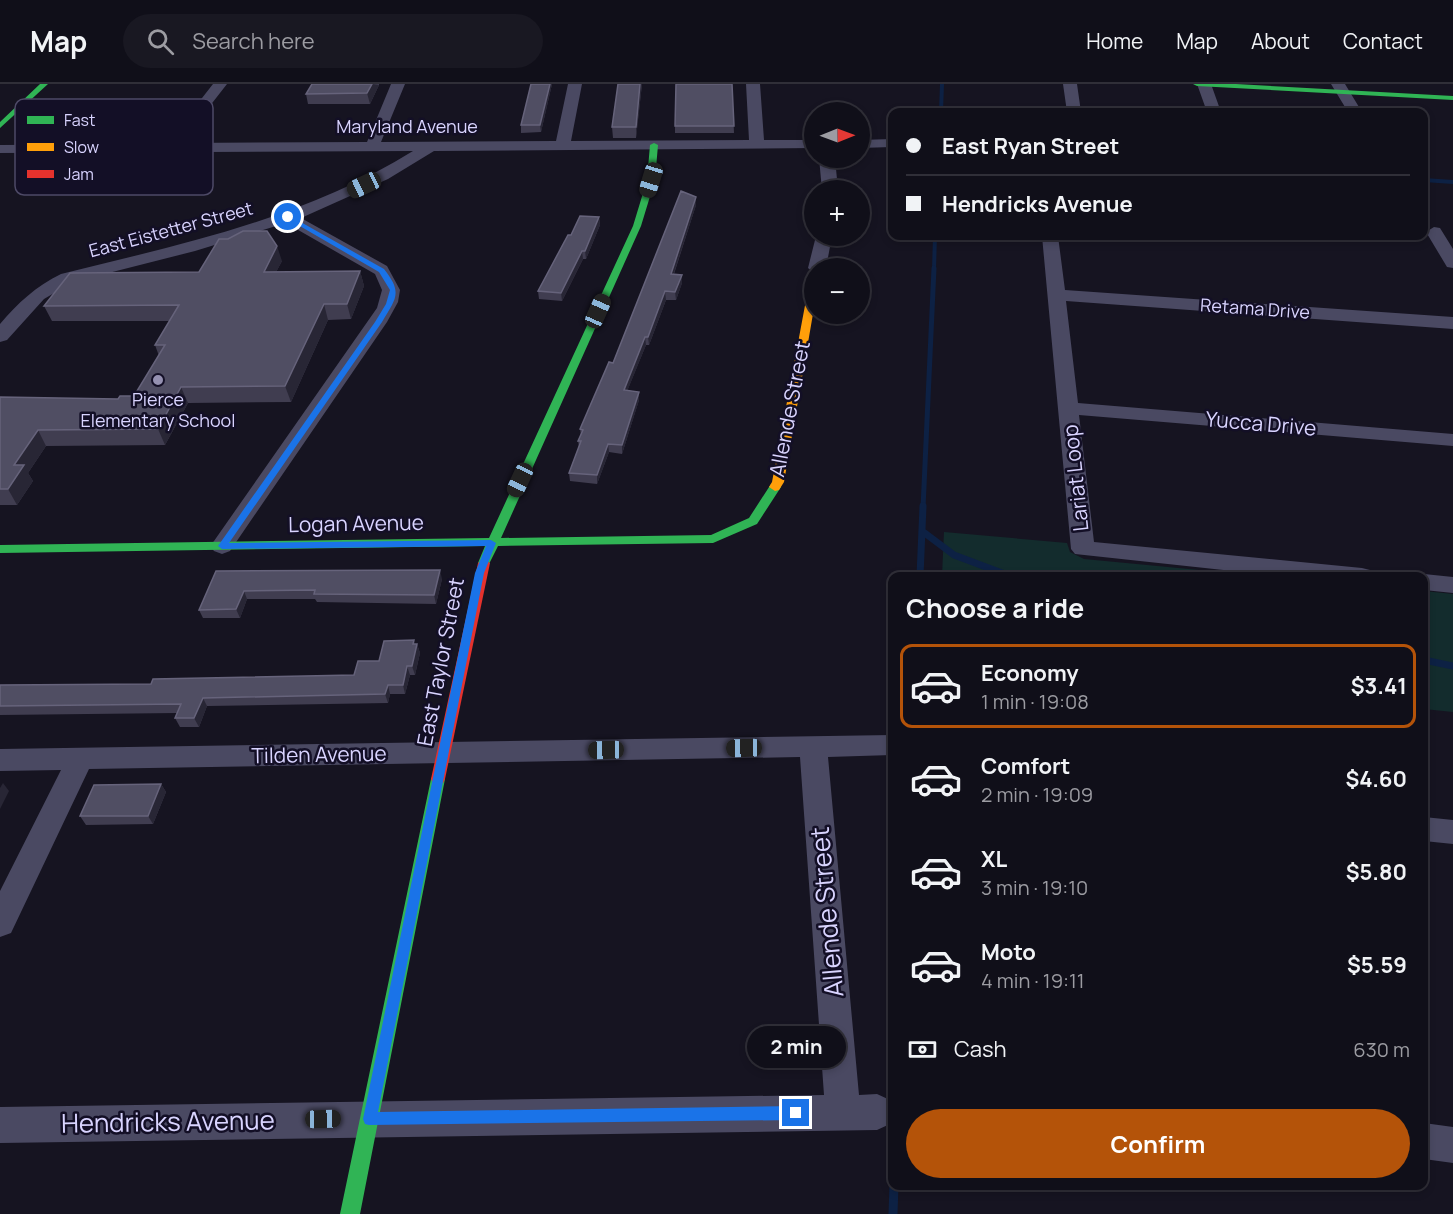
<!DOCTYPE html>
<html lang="en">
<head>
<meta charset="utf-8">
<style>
	body { margin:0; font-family:Manrope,sans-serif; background:#191822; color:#f1f3f6; height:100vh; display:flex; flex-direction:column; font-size:22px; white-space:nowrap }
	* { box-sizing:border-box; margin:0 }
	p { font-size:20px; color:#9c9ca2 }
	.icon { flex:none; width:33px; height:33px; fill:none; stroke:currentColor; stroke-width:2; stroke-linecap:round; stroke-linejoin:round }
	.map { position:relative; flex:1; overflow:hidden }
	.drawer { position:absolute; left:888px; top:488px; width:540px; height:618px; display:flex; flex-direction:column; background:#100f19; border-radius:12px; box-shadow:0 3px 9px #0003,0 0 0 2px #302f38 }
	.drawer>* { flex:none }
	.hud { position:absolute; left:888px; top:24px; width:540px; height:132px; border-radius:12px; box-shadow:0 3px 9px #0003,0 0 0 2px #302f38; display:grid; align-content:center; height:132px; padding:0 18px; background:#100f19 }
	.needle { width:39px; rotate:89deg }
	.fabs { position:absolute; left:804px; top:18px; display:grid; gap:12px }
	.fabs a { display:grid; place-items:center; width:66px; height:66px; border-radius:50%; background:#100f19; box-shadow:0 3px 9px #0003,0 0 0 2px #302f38; font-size:30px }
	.end { position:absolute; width:27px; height:27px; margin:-14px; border:8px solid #1a73e8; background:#fff; box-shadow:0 0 0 3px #fff }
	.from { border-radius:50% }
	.bubble { position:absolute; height:42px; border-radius:21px; background:#100f19; box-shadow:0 3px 9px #0003,0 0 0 2px #302f38; font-size:20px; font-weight:700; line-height:42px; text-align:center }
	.car { position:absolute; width:18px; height:36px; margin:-18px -9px; border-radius:8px; box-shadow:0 0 4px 2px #0007; background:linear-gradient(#222 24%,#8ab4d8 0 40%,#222 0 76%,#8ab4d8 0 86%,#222 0) }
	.hud b { display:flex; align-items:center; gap:21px; height:57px; font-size:22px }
	.hud b+b { border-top:2px solid #302f38 }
	.hud i { width:15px; height:15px; background:#f1f3f6 }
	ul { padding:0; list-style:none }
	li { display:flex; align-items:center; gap:18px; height:84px; margin:0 12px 9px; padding:0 6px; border:3px solid transparent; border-radius:12px }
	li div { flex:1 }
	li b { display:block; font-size:22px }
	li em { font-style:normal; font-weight:700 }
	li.on { border-color:#b45309 }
	li>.icon { width:54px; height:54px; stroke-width:1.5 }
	h2 { padding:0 18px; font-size:27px; line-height:72px }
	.pay { display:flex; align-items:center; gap:15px; height:66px; padding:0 18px; font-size:22px }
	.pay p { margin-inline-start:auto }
	.primary-button { display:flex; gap:12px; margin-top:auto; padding:12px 18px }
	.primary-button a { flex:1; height:69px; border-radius:36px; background:#b45309; color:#fff; font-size:24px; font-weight:700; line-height:69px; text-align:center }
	header { display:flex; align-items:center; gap:36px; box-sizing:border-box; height:84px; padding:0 30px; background:#100f19; border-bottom:2px solid #302f38 }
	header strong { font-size:28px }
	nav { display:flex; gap:33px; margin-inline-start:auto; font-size:21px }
	.search { width:420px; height:54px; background:#191822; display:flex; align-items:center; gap:15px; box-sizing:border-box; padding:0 21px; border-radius:33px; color:#9c9ca2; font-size:22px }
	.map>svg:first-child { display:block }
	.green { fill:#132c2d }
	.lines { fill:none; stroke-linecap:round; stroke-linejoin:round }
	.stream-far3 { stroke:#0d2144; stroke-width:4 }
	.stream-far2 { stroke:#0d2144; stroke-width:5 }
	.stream-far1 { stroke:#0d2144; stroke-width:7 }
	.stream { stroke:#0d2144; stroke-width:9 }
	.street { fill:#4a4962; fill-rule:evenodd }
	.fast { fill:#30b455; fill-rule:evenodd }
	.slow { fill:#ff9f0a; fill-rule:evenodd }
	.jam { fill:#e5322d; fill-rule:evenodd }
	.wall { fill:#403d50 }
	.shaded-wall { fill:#282635 }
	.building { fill:#504e63; stroke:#66637b; stroke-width:1.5 }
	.route { fill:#1a73e8 }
	.poi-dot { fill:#9591b1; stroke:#130f26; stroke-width:2 }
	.labels { text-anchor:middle; stroke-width:5; stroke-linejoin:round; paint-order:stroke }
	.far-street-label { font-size:18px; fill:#d9d4ff; stroke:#130f26 }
	.far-poi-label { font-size:18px; fill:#d9d4ff; stroke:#130f26 }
	.street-label { font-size:21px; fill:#d9d4ff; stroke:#130f26 }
	.near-street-label { font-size:26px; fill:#d9d4ff; stroke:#130f26 }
	.key { fill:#130f26; stroke:#4e4a67; stroke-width:1.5 }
	.key-label { font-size:16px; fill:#d9d4ff }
</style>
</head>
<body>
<header>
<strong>Map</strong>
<div class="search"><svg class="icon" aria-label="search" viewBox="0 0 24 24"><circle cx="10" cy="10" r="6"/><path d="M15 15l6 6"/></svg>Search here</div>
<nav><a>Home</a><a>Map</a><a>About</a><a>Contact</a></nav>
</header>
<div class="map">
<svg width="1453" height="1130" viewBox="0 0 1453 1130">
	<rect width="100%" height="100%" fill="#161421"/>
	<path class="green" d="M 944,448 L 1067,459 L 1070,468 L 1084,475 L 1262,492 L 942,492 Z
		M 1424,507 L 1453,510 L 1453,628 L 1424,625 Z"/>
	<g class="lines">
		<path class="stream-far3" d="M 941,28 L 942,0
			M 1424,96 L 1453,98
			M 934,185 L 935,152"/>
		<path class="stream-far2" d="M 923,424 L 934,184"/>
		<path class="stream-far1" d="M 922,447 L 954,471 L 1010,492
			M 920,492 L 923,422
			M 1424,576 L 1453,582"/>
		<path class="stream" d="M 893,1130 L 894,1101"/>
		<path class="street" d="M 213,0 L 227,0 L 181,59 L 367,58 L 391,0 L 405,0 L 381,58 L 556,57 L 568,0 L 582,0 L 571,57 L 749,56 L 746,0 L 760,0 L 764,56 L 814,56 L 814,64 L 434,67 L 388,95 L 301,134 L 387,182 L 400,206 L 398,218 L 387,238 L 230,467 L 222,470 L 214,467 L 210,462 L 214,457 L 377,224 L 382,206 L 375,190 L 286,139 L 195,167 L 73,198 L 44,215 L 7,256 L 0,258 L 0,240 C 18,219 36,202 61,190 C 182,160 306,134 413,67 L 0,69 L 0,61 L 166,60 Z
			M 1063,0 L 1077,0 L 1081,28 L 1067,28 Z
			M 1197,0 L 1211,0 L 1221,28 L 1207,28 Z
			M 1331,0 L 1345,0 L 1362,28 L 1348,28 Z
			M 892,55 L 892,63 L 860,64 L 860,56 Z
			M 819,74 L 835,74 L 838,106 L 822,106 Z
			M 1434,143 L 1440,144 L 1453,165 L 1453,184 L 1447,183 L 1426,148 Z
			M 816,152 L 832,152 L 826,184 L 814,184 L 814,189 L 808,184 Z
			M 1042,152 L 1058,152 L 1065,206 L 1453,233 L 1453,245 L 1066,217 L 1078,319 L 1453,350 L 1453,362 L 1079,331 L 1094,458 L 1362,484 L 1370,486 L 1374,492 L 1280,492 L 1075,470 L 1071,465 Z
			M 1424,490 L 1453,493 L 1453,509 L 1424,506 L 1424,492 L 1416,492 Z
			M 892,651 L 892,671 L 828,673 L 859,1011 L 877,1010 L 890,1016 L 892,1023 L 890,1040 L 877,1046 L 0,1059 L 0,1023 L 824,1011 L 800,673 L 89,685 L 11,849 L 0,853 L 0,807 L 61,686 L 0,687 L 0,665 Z
			M 1424,733 L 1453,736 L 1453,760 L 1424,757 Z
			M 1424,1039 L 1453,1043 L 1453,1079 L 1424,1075 Z"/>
		<path class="fast" d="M 40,0 L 48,0 L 0,44 L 0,38 Z
			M 1193,0 L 1236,0 L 1453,12 L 1453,16 L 1197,2 Z
			M 654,59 L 658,61 L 655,96 L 641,142 L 501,454 L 711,451 L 749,434 L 771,400 L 779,400 L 781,403 L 757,440 L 713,459 L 498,462 L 488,482 L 484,483 L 478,479 L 485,462 L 0,469 L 0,461 L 489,454 L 633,142 L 647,96 L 650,61 Z
			M 438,689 L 443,691 L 445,695 L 360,1130 L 340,1130 L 431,695 L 433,691 Z"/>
		<path class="slow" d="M 814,197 L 814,224 L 784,398 L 779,406 L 775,407 L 769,403 L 772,398 L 809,200 Z"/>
		<path class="jam" d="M 484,475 L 490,479 L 445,695 L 443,699 L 438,701 L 433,699 L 431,695 L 478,479 Z"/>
	</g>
	<path class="wall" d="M 312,0 L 379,0 L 379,1 L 370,20 L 308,20 L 306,10 Z
		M 531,0 L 552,0 L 541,48 L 521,49 L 521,41 Z
		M 618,0 L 642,0 L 636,54 L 613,54 L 612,43 Z
		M 732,0 L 734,49 L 675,49 L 675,42 Z
		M 696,113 L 696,121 L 674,190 L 682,191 L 682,199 L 676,216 L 666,216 L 649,261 L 646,261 L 627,307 L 639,308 L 639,316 L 622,370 L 609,368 L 597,400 L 570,397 L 569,389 L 579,363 L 578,357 L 581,352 L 580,345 Z
		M 599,133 L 600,141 L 586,175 L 583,175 L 562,217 L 539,215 L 538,207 L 571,151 Z
		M 282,177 L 276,188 L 360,187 L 364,202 L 351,235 L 328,236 L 291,318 L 188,319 L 165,361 L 46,362 L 28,389 L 33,397 L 17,421 L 0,421 L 0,313 L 118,315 L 134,312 L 159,272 L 155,261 L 170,237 L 52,237 L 44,222 L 199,188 Z
		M 216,487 L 442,495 L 436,520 L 317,518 L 315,515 L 247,515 L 240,534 L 203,534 L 199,526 Z
		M 415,560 L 417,560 L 420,569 L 415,591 L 410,591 L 405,610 L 390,610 L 388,619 L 207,622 L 199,643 L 180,643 L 175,634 L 177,629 L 0,631 L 0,601 L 151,600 L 354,591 L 379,577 Z
		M 161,700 L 166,708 L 153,740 L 86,741 L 80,732 Z"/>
	<path class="shaded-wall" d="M 372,0 L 379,1 L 370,20 L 367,9 Z
		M 550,0 L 552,0 L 541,48 L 540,41 Z
		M 640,0 L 642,0 L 636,54 L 636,43 Z
		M 696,113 L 696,121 L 671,198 L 671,190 Z
		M 599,133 L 600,141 L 586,175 L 585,167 Z
		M 277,162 L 282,177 L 268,203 L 264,188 Z
		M 582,167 L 583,175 L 562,217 L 561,209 Z
		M 360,187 L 364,202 L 351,235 L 347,220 Z
		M 682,191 L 682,199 L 676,216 L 675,208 Z
		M 665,207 L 666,216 L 649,261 L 648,253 Z
		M 324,220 L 328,236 L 291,318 L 285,302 Z
		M 645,253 L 646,261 L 624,315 L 624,306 Z
		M 181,303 L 188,319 L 165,361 L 158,345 Z
		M 639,308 L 639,316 L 622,370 L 622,361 Z
		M 38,346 L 46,362 L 28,389 L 33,397 L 17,421 L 8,405 L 14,381 Z
		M 608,360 L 609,368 L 597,400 L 597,391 Z
		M 440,486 L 442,495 L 436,520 L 434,511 Z
		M 244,507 L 247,515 L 240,534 L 236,525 Z
		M 414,556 L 416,565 L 417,560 L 420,569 L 415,591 L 412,582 Z
		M 407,582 L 410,591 L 405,610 L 403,601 Z
		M 388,601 L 390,610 L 388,619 L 385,610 Z
		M 203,614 L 207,622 L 199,643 L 194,634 Z
		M 3,699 L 9,707 L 0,725 L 0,704 Z
		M 161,700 L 166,708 L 153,740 L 148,732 Z"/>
	<path class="building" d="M 312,0 L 372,0 L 367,9 L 306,10 Z
		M 531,0 L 550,0 L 540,41 L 521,41 Z
		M 618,0 L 640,0 L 636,43 L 612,43 Z
		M 676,0 L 732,0 L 734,42 L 675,42 Z
		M 681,107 L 696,113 L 671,190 L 682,191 L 675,208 L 665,207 L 648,253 L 645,253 L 624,306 L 639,308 L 622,361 L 608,360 L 597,391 L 569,389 L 581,357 L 578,357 L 583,346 L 580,345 L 609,278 L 613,279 Z
		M 580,132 L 599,133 L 585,167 L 582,167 L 561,209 L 538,207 L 568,151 L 571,151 Z
		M 243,147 L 267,147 L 277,162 L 264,188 L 360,187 L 347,220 L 324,220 L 285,302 L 181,303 L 158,345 L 38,346 L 14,381 L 24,381 L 8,405 L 0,405 L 0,313 L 118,315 L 120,312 L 134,312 L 165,261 L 155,261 L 179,221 L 44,222 L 70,189 L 199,188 L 219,155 L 228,155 Z
		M 440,486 L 434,511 L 314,510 L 315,506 L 244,507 L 236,525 L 199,526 L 216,487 Z
		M 414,556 L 413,560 L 417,560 L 412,582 L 407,582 L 403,601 L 388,601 L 385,610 L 203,614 L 194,634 L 175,634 L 181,620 L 0,622 L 0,601 L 151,600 L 153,595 L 354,591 L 358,577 L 379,577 L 384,557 Z
		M 161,700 L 148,732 L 80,732 L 94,701 Z"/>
	<path class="route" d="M 286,132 L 290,132 L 384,185 C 403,209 396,214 382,238 L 229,459 L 491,456 L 496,459 L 484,489 L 378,1028 L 796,1022 L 800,1024 L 802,1029 L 800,1034 L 796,1036 L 369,1041 L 365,1040 L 363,1035 L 475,489 L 486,462 L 222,465 L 218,462 L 375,238 L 386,220 L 390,206 L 379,188 L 286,134 Z"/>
	<circle class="poi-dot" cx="158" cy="296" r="6"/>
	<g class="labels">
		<g class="far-street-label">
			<text x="407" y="49">Maryland Avenue</text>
			<text transform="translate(171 146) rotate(-15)" y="6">East Eistetter Street</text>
			<text transform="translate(1255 225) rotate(4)" y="6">Retama Drive</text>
		</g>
		<g class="far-poi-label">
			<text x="158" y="322">Pierce<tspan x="158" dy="21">Elementary School</tspan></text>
		</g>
		<g class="street-label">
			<text transform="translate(790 325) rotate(-79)" y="7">Allende Street</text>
			<text transform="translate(1261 340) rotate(5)" y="7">Yucca Drive</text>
			<text transform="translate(1076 394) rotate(-96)" y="7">Lariat Loop</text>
			<text transform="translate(356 440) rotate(-1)" y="7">Logan Avenue</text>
			<text transform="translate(441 578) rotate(-79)" y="7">East Taylor Street</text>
			<text transform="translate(319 671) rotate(-1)" y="7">Tilden Avenue</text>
		</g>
		<g class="near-street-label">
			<text transform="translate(827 828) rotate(-95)" y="9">Allende Street</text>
			<text transform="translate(168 1038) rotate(-1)" y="9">Hendricks Avenue</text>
		</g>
	</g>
	<rect x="15" y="15" width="198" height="96" rx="9" class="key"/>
	<rect x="27" y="32" width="27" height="8" fill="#30b455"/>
	<rect x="27" y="59" width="27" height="8" fill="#ff9f0a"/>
	<rect x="27" y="86" width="27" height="8" fill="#e5322d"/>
	<g class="key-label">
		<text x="64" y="42">Fast</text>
		<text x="64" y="69">Slow</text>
		<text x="64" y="96">Jam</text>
	</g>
</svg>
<div class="fabs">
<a><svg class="needle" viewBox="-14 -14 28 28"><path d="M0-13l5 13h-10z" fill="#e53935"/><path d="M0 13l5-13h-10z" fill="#9c9ca2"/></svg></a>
<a>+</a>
<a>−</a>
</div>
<i class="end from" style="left:288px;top:133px"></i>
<i class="end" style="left:796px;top:1029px"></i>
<div class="bubble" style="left:747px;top:942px;width:99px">2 min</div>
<i class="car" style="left:651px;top:96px;rotate:197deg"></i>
<i class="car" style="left:364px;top:101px;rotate:245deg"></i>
<i class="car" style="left:598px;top:227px;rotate:24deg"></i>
<i class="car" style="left:520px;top:396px;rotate:205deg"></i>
<i class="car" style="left:744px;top:664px;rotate:269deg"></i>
<i class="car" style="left:606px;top:666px;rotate:269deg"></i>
<i class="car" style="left:323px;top:1035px;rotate:89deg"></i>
<div class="hud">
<b><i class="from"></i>East Ryan Street</b>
<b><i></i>Hendricks Avenue</b>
</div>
<section class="drawer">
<h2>Choose a ride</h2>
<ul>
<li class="on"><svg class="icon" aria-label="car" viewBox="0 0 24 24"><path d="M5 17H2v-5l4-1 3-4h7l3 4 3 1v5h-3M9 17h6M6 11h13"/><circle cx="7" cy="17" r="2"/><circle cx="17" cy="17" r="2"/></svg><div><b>Economy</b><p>1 min · 19:08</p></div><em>$3.41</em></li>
<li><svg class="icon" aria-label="car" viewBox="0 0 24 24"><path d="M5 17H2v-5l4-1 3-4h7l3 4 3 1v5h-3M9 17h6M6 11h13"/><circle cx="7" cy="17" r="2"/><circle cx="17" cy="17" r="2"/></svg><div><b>Comfort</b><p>2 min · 19:09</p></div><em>$4.60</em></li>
<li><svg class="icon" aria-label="car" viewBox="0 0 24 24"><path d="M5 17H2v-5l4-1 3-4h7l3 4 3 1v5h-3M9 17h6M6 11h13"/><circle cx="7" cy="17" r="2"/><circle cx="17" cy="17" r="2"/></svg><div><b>XL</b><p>3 min · 19:10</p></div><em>$5.80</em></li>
<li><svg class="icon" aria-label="car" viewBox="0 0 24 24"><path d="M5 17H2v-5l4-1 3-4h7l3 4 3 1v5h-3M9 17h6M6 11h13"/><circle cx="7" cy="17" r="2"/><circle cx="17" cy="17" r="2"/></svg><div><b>Moto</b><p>4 min · 19:11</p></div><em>$5.59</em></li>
</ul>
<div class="pay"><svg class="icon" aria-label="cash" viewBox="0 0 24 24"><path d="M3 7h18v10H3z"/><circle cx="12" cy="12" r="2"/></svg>Cash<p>630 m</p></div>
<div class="primary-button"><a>Confirm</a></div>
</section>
</div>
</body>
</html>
